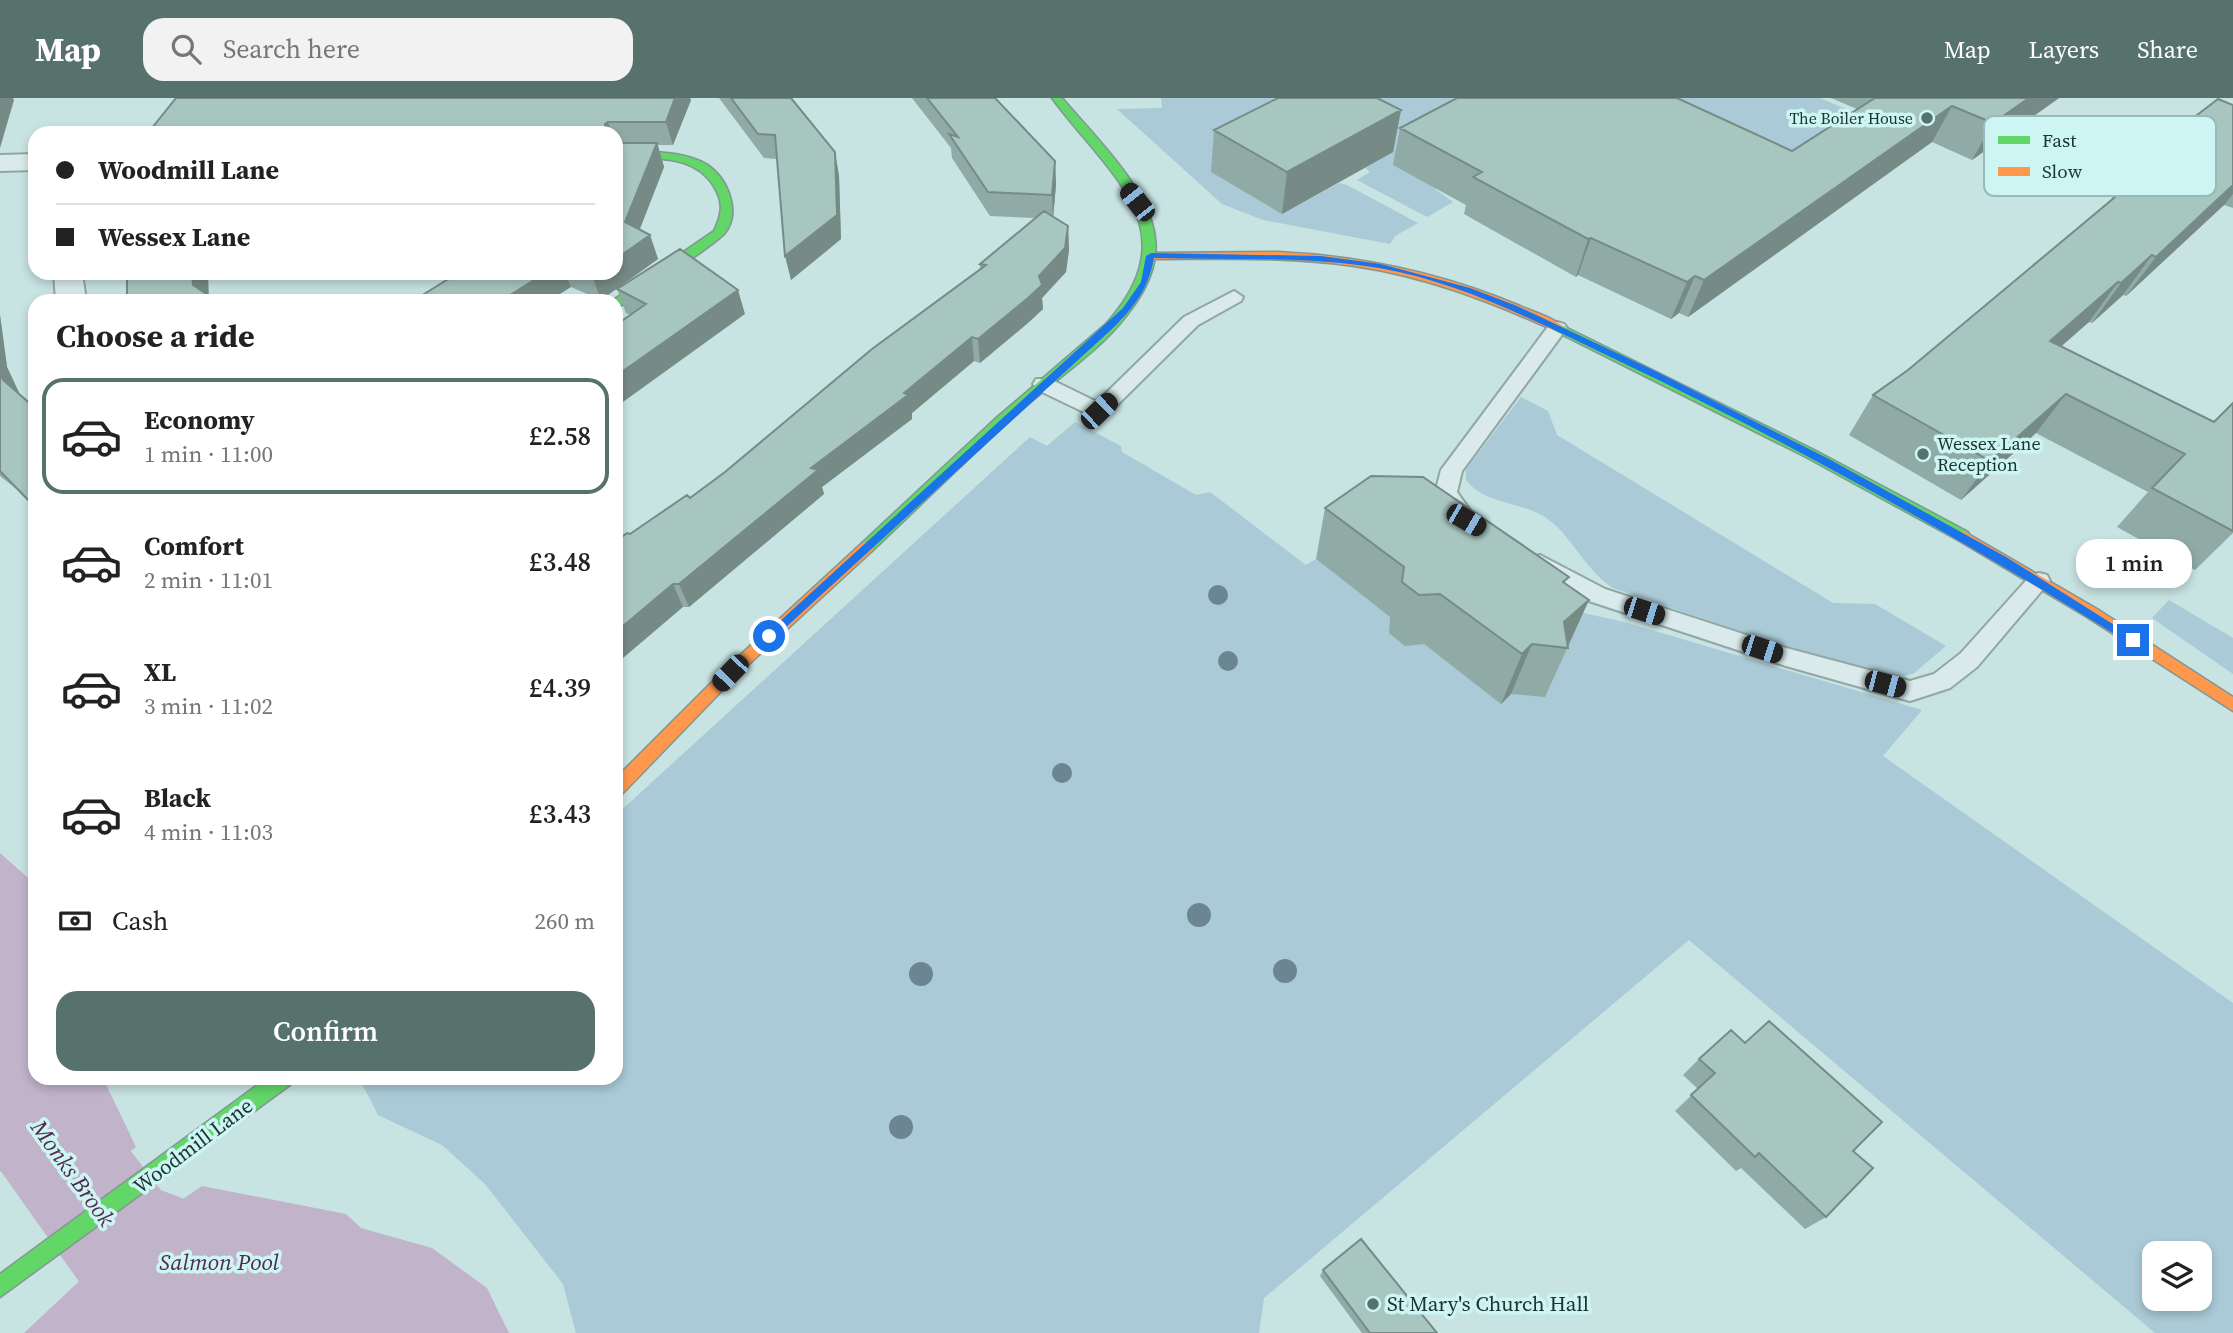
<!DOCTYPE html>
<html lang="en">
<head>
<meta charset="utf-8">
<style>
	body { margin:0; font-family:"Source Serif 4",serif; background:#f2f2f2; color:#222; height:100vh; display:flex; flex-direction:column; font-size:26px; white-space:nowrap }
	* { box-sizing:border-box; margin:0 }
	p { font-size:23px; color:#767676 }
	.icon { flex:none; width:38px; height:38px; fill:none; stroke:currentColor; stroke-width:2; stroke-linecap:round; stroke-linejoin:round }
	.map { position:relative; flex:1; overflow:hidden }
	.details { position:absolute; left:28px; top:196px; width:595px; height:791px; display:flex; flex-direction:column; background:#fff; border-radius:21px; box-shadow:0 4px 10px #0003 }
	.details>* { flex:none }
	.guide { position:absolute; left:28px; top:28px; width:595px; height:154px; border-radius:21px; box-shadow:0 4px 10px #0003; display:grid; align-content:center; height:154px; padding:0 28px; background:#fff }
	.buttons { position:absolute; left:2142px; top:1143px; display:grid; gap:14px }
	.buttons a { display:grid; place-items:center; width:70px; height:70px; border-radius:14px; background:#fff; box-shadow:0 4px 10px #0003; font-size:35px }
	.end { position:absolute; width:32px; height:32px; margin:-16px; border:9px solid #1a73e8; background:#fff; box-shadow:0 0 0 4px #fff }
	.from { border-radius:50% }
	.bubble { position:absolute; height:49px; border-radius:21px; background:#fff; box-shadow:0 4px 10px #0003; font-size:23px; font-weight:600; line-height:49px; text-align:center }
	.car { position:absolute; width:21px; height:42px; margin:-21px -10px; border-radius:9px; box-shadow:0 0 5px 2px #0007; background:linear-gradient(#222 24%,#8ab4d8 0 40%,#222 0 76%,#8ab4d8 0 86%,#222 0) }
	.guide b { display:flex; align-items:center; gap:24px; height:66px; font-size:26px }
	.guide b+b { border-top:2px solid #e0e0e0 }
	.guide i { width:18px; height:18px; background:#222 }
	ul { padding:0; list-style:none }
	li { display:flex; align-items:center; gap:21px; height:116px; margin:0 14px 10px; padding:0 14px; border:4px solid transparent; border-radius:21px }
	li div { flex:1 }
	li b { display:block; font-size:26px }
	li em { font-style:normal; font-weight:600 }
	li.active { border-color:#57716d }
	li>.icon { width:63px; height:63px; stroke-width:1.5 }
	h2 { padding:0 28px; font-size:32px; line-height:84px }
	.pay { display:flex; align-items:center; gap:18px; height:77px; padding:0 28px; font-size:26px }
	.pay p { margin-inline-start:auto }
	.cta { display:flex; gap:14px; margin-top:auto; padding:14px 28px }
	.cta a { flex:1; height:80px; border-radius:21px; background:#57716d; color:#fff; font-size:28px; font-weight:600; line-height:80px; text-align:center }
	header { display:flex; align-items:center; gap:42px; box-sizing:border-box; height:98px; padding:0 35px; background:#57716d; color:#fff }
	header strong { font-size:33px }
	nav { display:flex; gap:38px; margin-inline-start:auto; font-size:24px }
	.search { width:490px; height:63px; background:#f2f2f2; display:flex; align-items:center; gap:18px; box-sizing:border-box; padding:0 24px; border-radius:21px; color:#767676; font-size:26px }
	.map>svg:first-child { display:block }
	.green { fill:#a9cad6; fill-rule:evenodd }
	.water { fill:#c1b4ca }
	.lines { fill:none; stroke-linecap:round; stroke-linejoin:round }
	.river { fill:#c1b4ca; fill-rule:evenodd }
	.lane-casing { stroke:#91a7a5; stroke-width:4 }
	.street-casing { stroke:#91a7a5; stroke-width:4 }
	.fast-casing { stroke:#819794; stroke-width:3 }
	.slow-casing { stroke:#819794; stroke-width:3 }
	.lane { fill:#daeaea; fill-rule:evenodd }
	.street { fill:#daeaea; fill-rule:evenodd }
	.fast { fill:#63d668; fill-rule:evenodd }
	.slow { fill:#ff974d; fill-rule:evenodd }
	.tree { fill:#6c8592 }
	.wall { fill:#90aaa5 }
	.shaded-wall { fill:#768b86 }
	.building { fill:#a8c6c0; stroke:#768b86; stroke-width:2 }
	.route { fill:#1a73e8 }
	.poi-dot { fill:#57716d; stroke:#ccf5f4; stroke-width:2.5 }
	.labels { text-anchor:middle; stroke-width:7; stroke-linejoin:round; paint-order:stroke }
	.far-poi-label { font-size:16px; fill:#1b342e; stroke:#ccf5f4; text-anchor:end }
	.poi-label { font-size:18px; fill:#1b342e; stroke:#ccf5f4; text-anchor:start }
	.near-street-label { font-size:21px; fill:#1b342e; stroke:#ccf5f4 }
	.near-poi-label { font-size:21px; fill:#1b342e; stroke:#ccf5f4; text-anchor:start }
	.near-water-label { font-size:23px; font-style:italic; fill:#55294c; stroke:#ccf5f4 }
	.key { fill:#ccf5f4; stroke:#97bbb9; stroke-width:2 }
	.key-label { font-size:19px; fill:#1b342e }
</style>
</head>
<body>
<header>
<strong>Map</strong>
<div class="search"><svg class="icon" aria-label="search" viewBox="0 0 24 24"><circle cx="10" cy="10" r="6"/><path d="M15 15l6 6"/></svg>Search here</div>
<nav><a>Map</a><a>Layers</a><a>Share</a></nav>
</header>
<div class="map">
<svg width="2233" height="1235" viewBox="0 0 2233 1235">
	<rect width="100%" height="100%" fill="#c7e3e2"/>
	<path class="green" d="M 1161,0 L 1516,0 L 1435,91 L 1453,104 L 1427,119 L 1357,82 L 1370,74 L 1365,70 L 1393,54 L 1282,116 L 1339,85 L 1347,87 L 1418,125 L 1395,138 L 1390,146 L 1263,122 L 1222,106 L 1117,11 L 1162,10 Z
		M 1571,0 L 1820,0 L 1869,21 L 1629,186 Z
		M 1521,299 L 1548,313 L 1557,337 L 1833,505 L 1875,506 L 1946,548 L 1913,576 L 1897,579 L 1807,556 L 1613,490 C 1584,471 1571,436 1545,419 C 1519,403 1486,407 1466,382 L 1466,371 Z
		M 1075,324 L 1121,348 L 1122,354 L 1196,397 L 1210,394 L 1306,467 L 1316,461 L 1390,519 L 1389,535 L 1424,546 L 1501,605 L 1511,596 L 1534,598 L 1566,511 L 1628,525 L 1922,612 L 1883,658 L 2233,905 L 2233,1235 L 2155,1235 L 1689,842 L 1264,1200 L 1259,1235 L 576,1235 L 563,1186 L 485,1086 L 442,1047 L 378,1017 L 359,980 L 616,980 L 616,717 L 1030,339 L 1047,348 ZM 2154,1155 L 2200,1155 L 2200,1200 L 2154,1200 Z
		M 2169,502 L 2233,540 L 2233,576 L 2152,520 Z"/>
	<path class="water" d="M 0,755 L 35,786 L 35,980 L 103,980 L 136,1049 L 47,1114 L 0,1073 Z
		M 202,1088 L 346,1116 L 361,1130 L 432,1150 L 487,1190 L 509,1235 L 24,1235 L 123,1142 Z"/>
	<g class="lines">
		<path class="river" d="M 0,921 L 35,935 L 35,980 L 74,980 L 161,1092 L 292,1143 L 351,1190 L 370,1235 L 208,1235 L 177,1220 L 123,1203 L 80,1185 L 0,1072 Z"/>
		<defs>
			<path id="lane" d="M 1234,193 L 1243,199 L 1241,203 L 1198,227 L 1106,318 L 1092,318 L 1036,291 L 1033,286 L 1036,281 L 1050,281 L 1097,304 L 1184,219 Z
				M 1557,224 L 1564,226 L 1567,230 L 1462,373 L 1457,394 L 1477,422 L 1474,428 C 1455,433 1444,409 1435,395 L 1441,372 L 1550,226 Z
				M 1540,457 L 1605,491 L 1786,550 L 1910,583 L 1934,576 L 1961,555 L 2031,477 L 2039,475 L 2047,477 L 2050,483 L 1977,569 L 1950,590 L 1910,603 L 1786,568 L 1589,503 L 1532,471 L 1529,465 L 1532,459 Z"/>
			<path id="street" d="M 35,56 L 35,72 L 0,73 L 0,57 Z
				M 54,175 L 82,175 L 86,203 L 56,203 Z"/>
			<path id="fast" d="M 1052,0 L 1062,0 C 1093,37 1150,91 1155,140 C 1159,169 1143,197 1126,218 C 1099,253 1060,278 1027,307 C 974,354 924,404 872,453 L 862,453 L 860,449 L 862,445 L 994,322 L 1106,226 C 1191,131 1109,77 1052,0 Z
				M 653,54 C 671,55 690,57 706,66 C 728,80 742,115 724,136 C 716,145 627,206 616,210 L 616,203 L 612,203 L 714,133 C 721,118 724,107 716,92 C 697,55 651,60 616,61 L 616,55 Z
				M 1557,225 L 1816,353 L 1968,434 L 1970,438 L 1968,442 L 1958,442 L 1806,359 L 1553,232 L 1551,229 Z
				M 267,980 L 292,980 L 290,987 L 0,1199 L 0,1176 Z"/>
			<path id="slow" d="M 1278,154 C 1362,158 1442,175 1520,208 C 1533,214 1553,219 1563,229 L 1557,233 L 1553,232 C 1489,203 1424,178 1354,168 C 1287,158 1219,161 1151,161 L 1145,158 L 1151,155 Z
				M 1963,433 L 2097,511 L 2233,599 L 2233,613 L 2087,519 L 1958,442 L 1956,438 L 1958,434 Z
				M 867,444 L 874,449 L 872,453 L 735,579 L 622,696 L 616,698 L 616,680 L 725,571 L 862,445 Z"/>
		</defs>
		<use href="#lane" class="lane-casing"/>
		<use href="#street" class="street-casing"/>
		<use href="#fast" class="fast-casing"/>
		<use href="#slow" class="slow-casing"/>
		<use href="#lane" class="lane"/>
		<use href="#street" class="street"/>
		<use href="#fast" class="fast"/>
		<use href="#slow" class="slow"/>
	</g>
	<g class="tree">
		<circle cx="1218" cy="497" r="10"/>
		<circle cx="1228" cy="563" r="10"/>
		<circle cx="1062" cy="675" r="10"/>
		<circle cx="1199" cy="817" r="12"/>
		<circle cx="1285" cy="873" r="12"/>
		<circle cx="921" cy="876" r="12"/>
		<circle cx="901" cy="1029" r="12"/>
	</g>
	<path class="wall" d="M 176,0 L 690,0 L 691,2 L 673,47 L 658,47 L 664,69 L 640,131 L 650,137 L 658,161 L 601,202 L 571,189 L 458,175 L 616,175 L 616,35 L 148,35 Z
		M 719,0 L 791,0 L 835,54 L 839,78 L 841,141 L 791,182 L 777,61 L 764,60 Z
		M 912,0 L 995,0 L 1055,63 L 1056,87 L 1053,119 L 1068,128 L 1069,152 L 1066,174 L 1042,200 L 1043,211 L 1029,224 L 980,265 L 974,263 L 912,315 L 912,321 L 822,389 L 824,396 L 689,509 L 683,509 L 630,436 L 690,400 L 725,374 L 980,171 L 980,166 L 1035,120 L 990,118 L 952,60 L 951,50 Z
		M 1831,0 L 2059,0 L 1972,62 L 1932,44 L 1688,219 L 1679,215 L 1671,221 L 1578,177 L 1576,179 L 1464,116 L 1466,107 L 1393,67 L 1400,30 L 1792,53 L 1857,11 Z
		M 2233,7 L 2233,110 L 2224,107 L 2126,198 L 2123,197 L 2092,225 L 2089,224 L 2060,248 L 2214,324 L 2233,305 L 2233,435 L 2195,472 L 2117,429 L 2148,394 L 2036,335 L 1961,402 L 1849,337 L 1873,297 L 1908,272 L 2110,103 L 2137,63 Z
		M 1401,12 L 1393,54 L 1282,116 L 1211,74 L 1214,32 Z
		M 617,191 L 745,216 L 630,217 L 626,215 Z
		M 0,217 L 7,269 L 20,296 L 35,310 L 35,409 L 20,394 L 0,378 Z
		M 1325,410 L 1566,486 L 1589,502 L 1545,599 L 1511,596 L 1501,606 L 1424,546 L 1405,548 L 1389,535 L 1390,519 L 1316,461 Z
		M 1699,961 L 1853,1053 L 1826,1119 L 1805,1131 L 1741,1070 L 1736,1073 L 1675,1013 L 1698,991 L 1683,977 Z
		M 1323,1172 L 1437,1235 L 1362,1235 L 1320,1178 Z"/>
	<path class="shaded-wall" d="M 0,0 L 13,0 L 14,2 L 0,50 Z
		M 675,0 L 690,0 L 691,2 L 673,47 L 666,24 Z
		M 2029,0 L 2059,0 L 1972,62 L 1993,25 Z
		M 1952,8 L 1932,44 L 1688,219 L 1704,182 Z
		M 1401,12 L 1393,54 L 1282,116 L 1287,74 Z
		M 608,24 L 612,35 L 605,35 L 605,26 Z
		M 657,45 L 664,69 L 633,148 L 625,124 Z
		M 835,54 L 839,78 L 841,141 L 791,182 L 785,158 Z
		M 1055,63 L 1056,87 L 1053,121 L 1052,97 Z
		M 2233,87 L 2233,96 L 2224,107 L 2126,198 L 2156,159 Z
		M 1068,128 L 1069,152 L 1066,174 L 1042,200 L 1043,211 L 1029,224 L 980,265 L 978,241 L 1039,178 Z
		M 650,137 L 658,161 L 601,202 L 592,178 L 596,175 L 616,175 L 616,161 Z
		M 1591,140 L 1578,177 L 1576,179 L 1588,141 Z
		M 2152,157 L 2123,197 L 2092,225 L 2121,185 Z
		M 192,175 L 208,175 L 209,203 L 193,187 Z
		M 545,175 L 565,175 L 571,189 L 549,203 L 501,203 Z
		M 1695,178 L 1679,215 L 1671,221 L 1687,184 Z
		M 2118,184 L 2089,224 L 2022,283 L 2050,243 Z
		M 738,192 L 745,216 L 616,309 L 616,278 Z
		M 0,217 L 7,269 L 24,306 L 3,282 L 0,275 Z
		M 972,239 L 974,263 L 912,315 L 912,321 L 822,389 L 824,396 L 689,509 L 679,486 L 811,370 Z
		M 2066,296 L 2036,335 L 1961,402 L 1990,363 Z
		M 673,486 L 683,509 L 616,566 L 616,534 Z
		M 1589,502 L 1567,550 L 1564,524 Z
		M 1532,546 L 1511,596 L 1501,606 L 1522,556 Z"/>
	<path class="building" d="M 176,0 L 675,0 L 666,24 L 608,24 L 605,26 L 605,35 L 148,35 Z
		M 731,0 L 791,0 L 835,54 L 837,117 L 785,158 L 775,37 L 758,36 Z
		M 927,0 L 995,0 L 1055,63 L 1052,97 L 988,94 L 949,36 L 958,39 Z
		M 1278,0 L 1377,0 L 1401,12 L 1287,74 L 1214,32 Z
		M 1457,0 L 1677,0 L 1792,53 L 1875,0 L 2029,0 L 1993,25 L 1952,8 L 1704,182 L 1695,178 L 1687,184 L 1591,140 L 1588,141 L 1473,79 L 1482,74 L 1400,30 Z
		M 2218,1 L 2233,7 L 2233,87 L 2156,159 L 2152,157 L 2121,185 L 2118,184 L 2050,243 L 2214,324 L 2233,305 L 2233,433 L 2152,390 L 2185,356 L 2066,296 L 1990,363 L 1873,297 L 1908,272 L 2151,69 L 2137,63 Z
		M 616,45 L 657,45 L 625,124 L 650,137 L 616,161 Z
		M 1044,113 L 1068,128 L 1065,150 L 1039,178 L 1042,187 L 1028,200 L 978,241 L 972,239 L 904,295 L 908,297 L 811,370 L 818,372 L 679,486 L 673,486 L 616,534 L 616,443 L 627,435 L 630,436 L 687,397 L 690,400 L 725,374 L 872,251 L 986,167 L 980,166 Z
		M 680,151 L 738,192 L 616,278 L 616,227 L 646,206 L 617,191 Z
		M 127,175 L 192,175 L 193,187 L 217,203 L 131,203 L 134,201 L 127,196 Z
		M 458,175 L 545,175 L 501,203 L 413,203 Z
		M 585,175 L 596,175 L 592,178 Z
		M 0,275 L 3,282 L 35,310 L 35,409 L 0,373 Z
		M 1371,378 L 1423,379 L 1569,479 L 1563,484 L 1589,502 L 1564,524 L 1568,550 L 1532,546 L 1522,556 L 1440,496 L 1419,497 L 1402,484 L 1404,469 L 1325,410 Z
		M 1769,923 L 1882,1024 L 1853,1053 L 1873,1070 L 1826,1119 L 1759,1055 L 1755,1059 L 1691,997 L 1715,975 L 1699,961 L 1731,932 L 1745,945 Z
		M 1361,1141 L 1437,1235 L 1370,1235 L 1323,1172 Z"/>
	<path class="route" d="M 1151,155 L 1321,158 L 1381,166 L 1470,190 L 1517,208 L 1655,273 L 1829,361 L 2006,459 L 2138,542 L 2136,545 L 2129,545 C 1965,443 1797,348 1623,265 C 1545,228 1465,185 1379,170 C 1305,158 1229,162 1154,160 C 1148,192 1134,209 1112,231 L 773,541 L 766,541 L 766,536 L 1123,210 L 1141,184 L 1146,158 Z"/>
	<g class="poi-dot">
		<circle cx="1927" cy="20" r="7"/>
		<circle cx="1923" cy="356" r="7"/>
		<circle cx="1373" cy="1206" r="7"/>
	</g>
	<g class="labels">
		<g class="far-poi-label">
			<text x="1913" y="26">The Boiler House</text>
		</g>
		<g class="poi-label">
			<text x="1937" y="352">Wessex Lane<tspan x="1937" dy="21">Reception</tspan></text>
		</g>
		<g class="near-street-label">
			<text transform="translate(193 1048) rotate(-37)" y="7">Woodmill Lane</text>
		</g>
		<g class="near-poi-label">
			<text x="1387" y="1213">St Mary's Church Hall</text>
		</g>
		<g class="near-water-label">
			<text transform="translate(73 1075) rotate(54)" y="8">Monks Brook</text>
			<text x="219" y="1172">Salmon Pool</text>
		</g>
	</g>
	<rect x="1984" y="18" width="232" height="80" rx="10" class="key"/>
	<rect x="1998" y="38" width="32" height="8" fill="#63d668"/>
	<rect x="1998" y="69" width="32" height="9" fill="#ff974d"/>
	<g class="key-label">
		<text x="2042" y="49">Fast</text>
		<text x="2042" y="80">Slow</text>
	</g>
</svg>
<div class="buttons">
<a><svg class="icon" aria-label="layers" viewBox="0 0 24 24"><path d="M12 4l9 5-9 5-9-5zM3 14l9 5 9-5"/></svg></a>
</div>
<i class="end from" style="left:769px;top:538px"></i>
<i class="end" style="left:2133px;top:542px"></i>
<div class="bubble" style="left:2076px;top:441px;width:116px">1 min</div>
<i class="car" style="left:1137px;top:104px;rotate:322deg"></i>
<i class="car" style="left:1099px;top:313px;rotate:46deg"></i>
<i class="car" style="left:1466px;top:422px;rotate:120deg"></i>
<i class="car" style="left:1644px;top:513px;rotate:108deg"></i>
<i class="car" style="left:1762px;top:551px;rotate:108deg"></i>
<i class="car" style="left:730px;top:575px;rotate:224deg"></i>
<i class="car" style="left:1885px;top:586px;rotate:105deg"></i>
<div class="guide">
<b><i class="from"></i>Woodmill Lane</b>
<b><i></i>Wessex Lane</b>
</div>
<section class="details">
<h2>Choose a ride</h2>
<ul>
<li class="active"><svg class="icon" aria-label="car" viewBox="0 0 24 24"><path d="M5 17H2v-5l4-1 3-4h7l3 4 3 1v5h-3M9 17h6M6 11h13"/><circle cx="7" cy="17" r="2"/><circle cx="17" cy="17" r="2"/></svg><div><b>Economy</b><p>1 min · 11:00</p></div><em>£2.58</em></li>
<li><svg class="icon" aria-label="car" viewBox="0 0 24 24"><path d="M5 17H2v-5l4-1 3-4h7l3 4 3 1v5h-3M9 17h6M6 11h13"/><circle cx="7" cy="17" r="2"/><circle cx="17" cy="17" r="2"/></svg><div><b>Comfort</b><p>2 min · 11:01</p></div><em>£3.48</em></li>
<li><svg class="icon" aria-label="car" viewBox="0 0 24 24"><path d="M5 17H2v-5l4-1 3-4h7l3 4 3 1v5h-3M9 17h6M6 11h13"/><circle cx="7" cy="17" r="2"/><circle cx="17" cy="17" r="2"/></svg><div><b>XL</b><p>3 min · 11:02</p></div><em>£4.39</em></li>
<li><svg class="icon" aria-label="car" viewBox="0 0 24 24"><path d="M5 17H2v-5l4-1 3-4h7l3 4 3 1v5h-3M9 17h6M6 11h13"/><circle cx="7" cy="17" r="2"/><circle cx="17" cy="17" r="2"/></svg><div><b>Black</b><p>4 min · 11:03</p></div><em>£3.43</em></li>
</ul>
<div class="pay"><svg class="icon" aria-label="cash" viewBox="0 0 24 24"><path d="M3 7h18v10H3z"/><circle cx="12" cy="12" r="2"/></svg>Cash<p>260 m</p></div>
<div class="cta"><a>Confirm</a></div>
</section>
</div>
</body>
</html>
